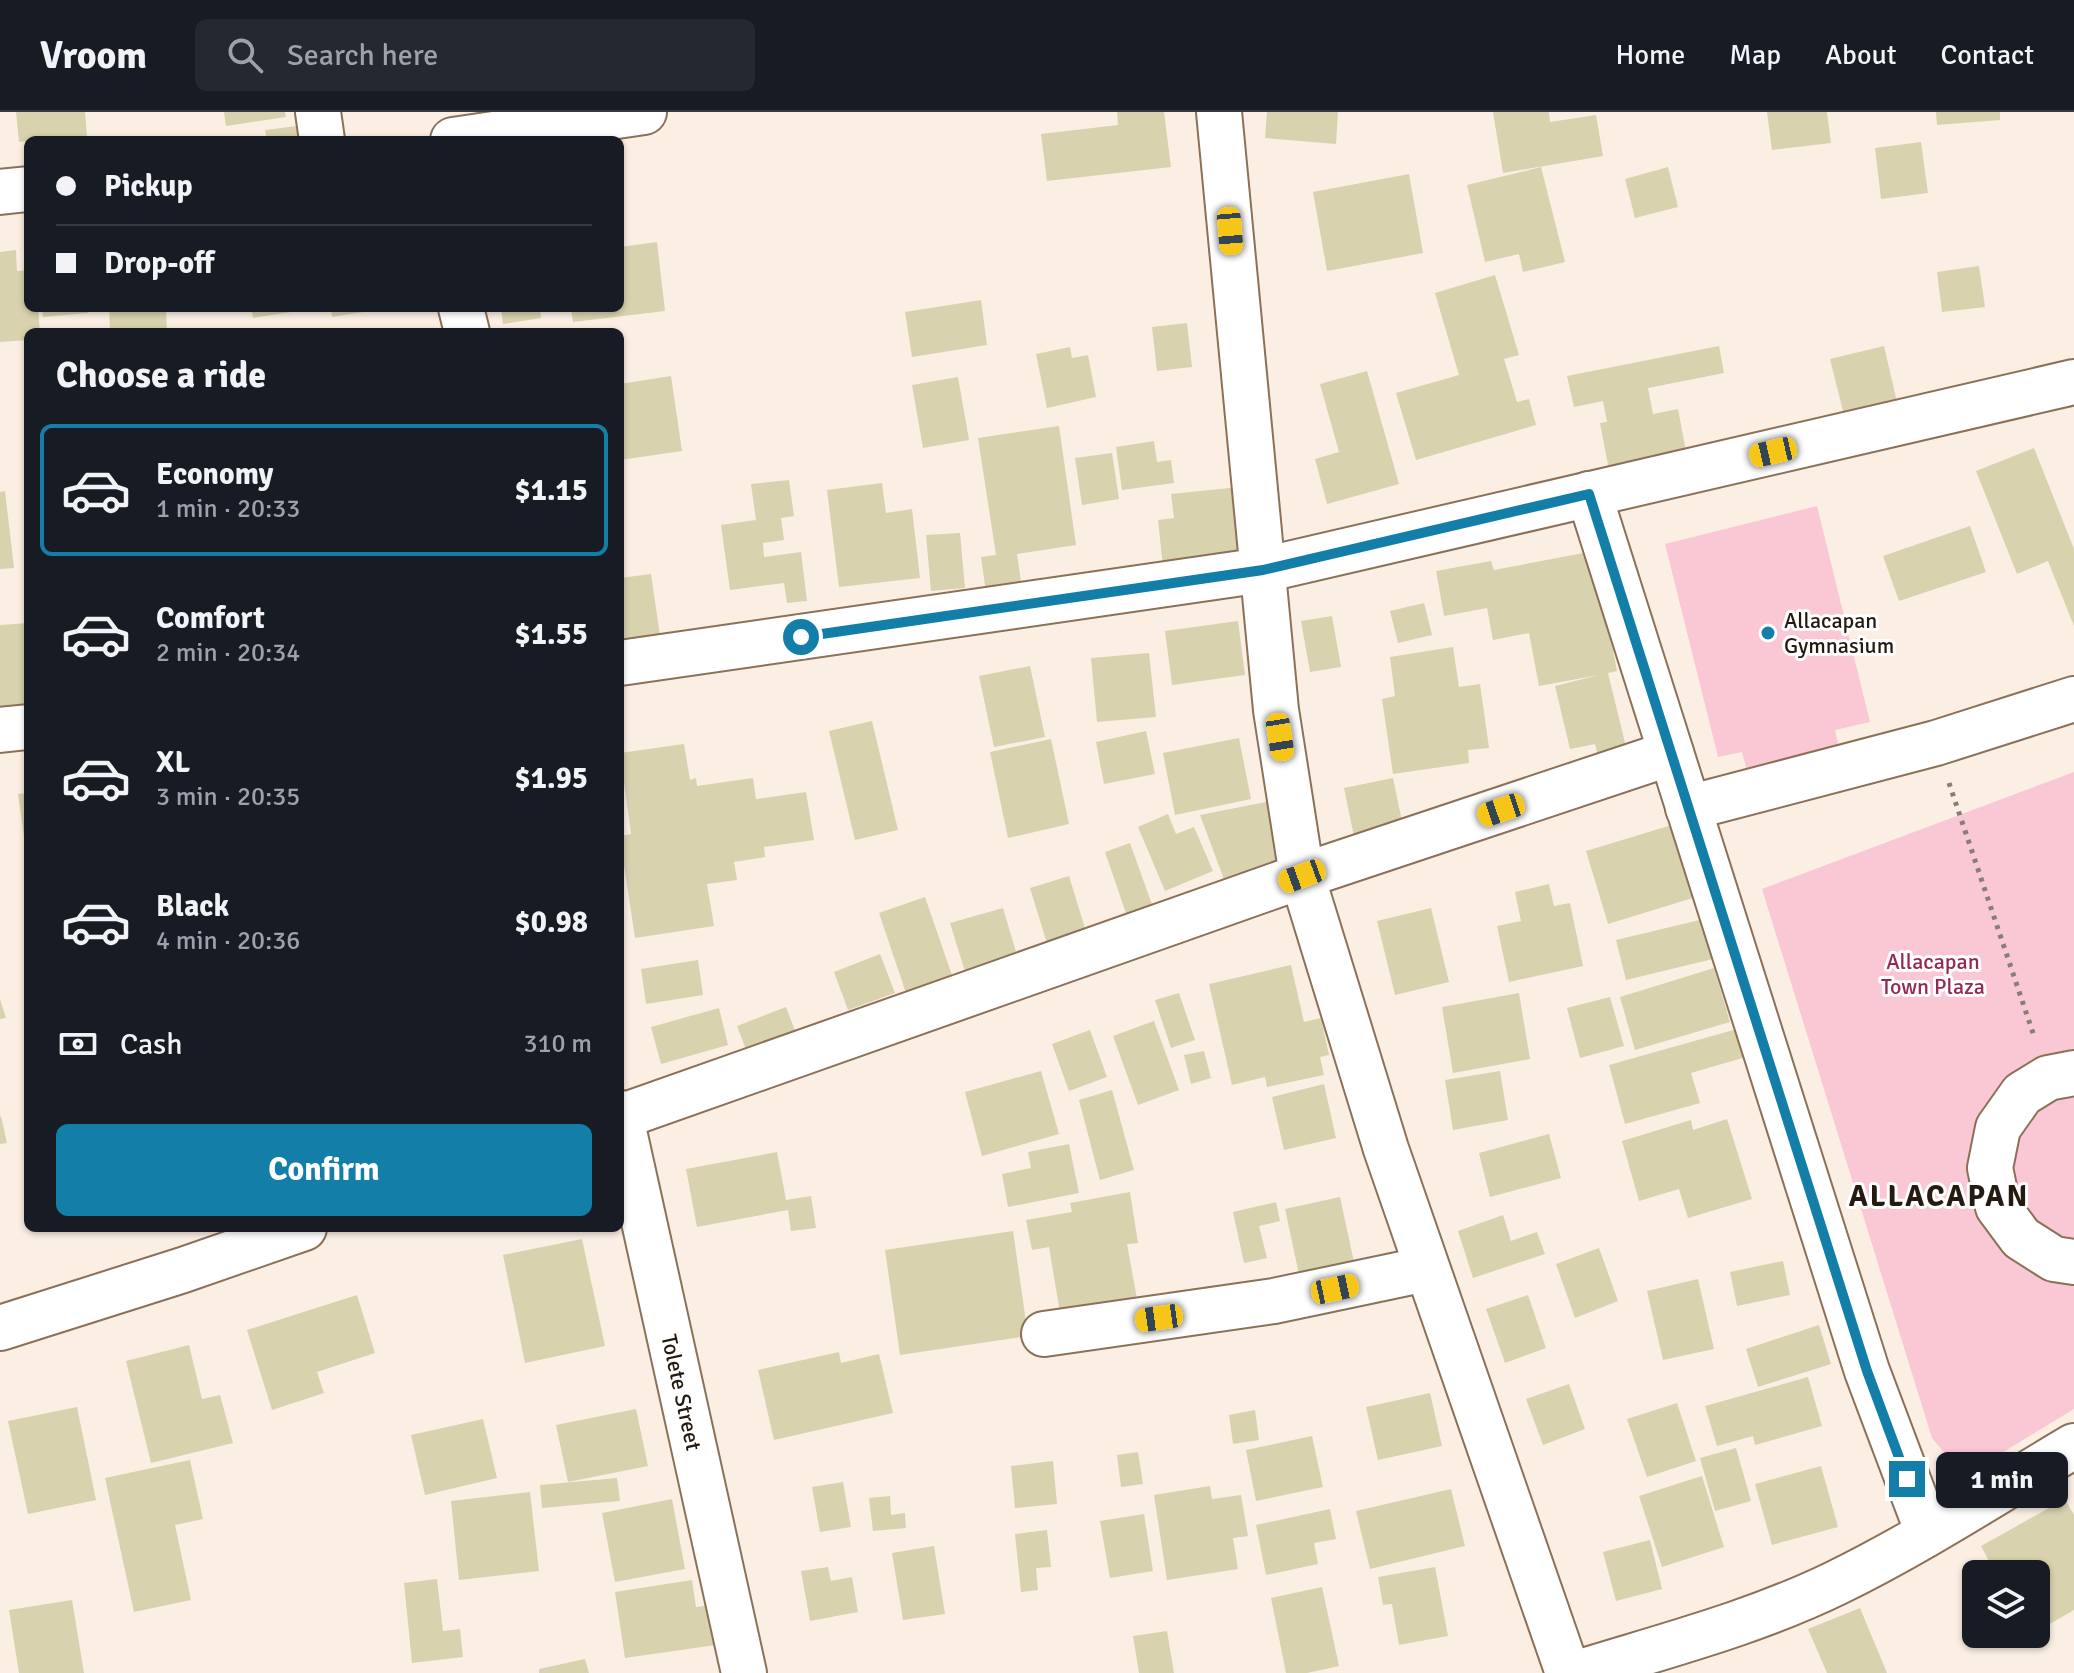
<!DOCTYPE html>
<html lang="en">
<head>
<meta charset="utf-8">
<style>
	body { margin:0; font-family:Signika,sans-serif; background:#242831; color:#f1f3f6; height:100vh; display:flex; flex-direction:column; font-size:30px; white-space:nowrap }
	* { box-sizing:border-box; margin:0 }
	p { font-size:26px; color:#9ea1a6 }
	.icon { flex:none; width:44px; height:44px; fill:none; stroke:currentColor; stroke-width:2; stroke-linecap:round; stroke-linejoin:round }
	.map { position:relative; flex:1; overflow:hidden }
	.sheet { position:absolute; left:24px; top:216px; width:600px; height:904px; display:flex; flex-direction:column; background:#171b24; border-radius:12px; box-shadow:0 2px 6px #0004 }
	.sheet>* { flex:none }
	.hud { position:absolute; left:24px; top:24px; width:600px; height:176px; border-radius:12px; box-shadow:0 2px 6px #0004; display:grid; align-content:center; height:176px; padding:0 32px; background:#171b24 }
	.tools { position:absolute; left:1962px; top:1448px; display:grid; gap:16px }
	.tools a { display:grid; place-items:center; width:88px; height:88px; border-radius:12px; background:#171b24; box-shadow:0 2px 6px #0004; font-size:40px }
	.end { position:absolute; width:36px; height:36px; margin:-18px; border:10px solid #137fa8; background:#fff; box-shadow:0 0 0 4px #fff }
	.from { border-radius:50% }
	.bubble { position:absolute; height:56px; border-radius:12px; background:#171b24; box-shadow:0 2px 6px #0004; font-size:26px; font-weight:700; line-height:56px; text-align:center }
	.car { position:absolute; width:24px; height:48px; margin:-24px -12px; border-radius:10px; box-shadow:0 0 6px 2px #0007; background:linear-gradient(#f5c518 24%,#345 0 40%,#f5c518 0 76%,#345 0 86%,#f5c518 0) }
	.hud b { display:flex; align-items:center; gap:28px; height:76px; font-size:30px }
	.hud b+b { border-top:2px solid #363941 }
	.hud i { width:20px; height:20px; background:#f1f3f6 }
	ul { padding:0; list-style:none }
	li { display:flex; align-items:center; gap:24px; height:132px; margin:0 16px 12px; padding:0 16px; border:4px solid transparent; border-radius:12px }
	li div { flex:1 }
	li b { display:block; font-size:30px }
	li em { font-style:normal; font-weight:700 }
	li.on { border-color:#137fa8 }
	li>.icon { width:72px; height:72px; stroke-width:1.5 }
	h2 { padding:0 32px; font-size:36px; line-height:96px }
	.pay { display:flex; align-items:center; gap:20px; height:88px; padding:0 32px; font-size:30px }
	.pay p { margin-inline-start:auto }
	.cta { display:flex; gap:16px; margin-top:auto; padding:16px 32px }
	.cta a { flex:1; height:92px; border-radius:12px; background:#137fa8; color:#fff; font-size:32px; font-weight:700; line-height:92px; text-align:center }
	header { display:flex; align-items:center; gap:48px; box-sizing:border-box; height:112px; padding:0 40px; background:#171b24; border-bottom:2px solid #363941 }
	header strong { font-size:38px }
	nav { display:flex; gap:44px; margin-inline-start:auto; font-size:28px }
	.search { width:560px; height:72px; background:#242831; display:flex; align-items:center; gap:20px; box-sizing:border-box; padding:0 28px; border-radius:12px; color:#9ea1a6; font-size:30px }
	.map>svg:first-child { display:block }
	.green { fill:#fac7d4 }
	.building { fill:#d8d2ae }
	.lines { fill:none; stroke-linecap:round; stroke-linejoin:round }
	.minor-casing { stroke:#8b7158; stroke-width:48 }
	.path { stroke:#897e74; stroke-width:5; stroke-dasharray:4 6; stroke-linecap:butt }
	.minor { stroke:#fff; stroke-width:44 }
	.route { stroke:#137fa8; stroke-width:10 }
	.poi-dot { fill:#137fa8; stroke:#fff; stroke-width:3 }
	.labels { text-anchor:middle; stroke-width:6; stroke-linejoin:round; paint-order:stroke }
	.poi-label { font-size:22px; fill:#241a10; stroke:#fff; text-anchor:start }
	.park-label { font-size:22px; fill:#952952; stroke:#fff }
	.street-label { font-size:22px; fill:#241a10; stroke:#fff }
	.district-label { font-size:30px; font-weight:bold; letter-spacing:2px; fill:#241a10; stroke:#fff }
</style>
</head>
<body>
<header>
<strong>Vroom</strong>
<div class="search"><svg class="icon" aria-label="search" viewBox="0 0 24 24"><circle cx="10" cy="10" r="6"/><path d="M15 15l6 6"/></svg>Search here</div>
<nav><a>Home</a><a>Map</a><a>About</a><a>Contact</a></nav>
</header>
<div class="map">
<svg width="2074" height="1561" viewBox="0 0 2074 1561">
	<rect width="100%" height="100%" fill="#fbefe4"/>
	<path class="green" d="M 1817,394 L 1870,610 L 1835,618 L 1841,644 L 1749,667 L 1742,640 L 1718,645 L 1665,432 Z
		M 2074,660 L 2074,1297 L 1987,1350 L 1953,1352 L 1932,1326 L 1762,777 Z"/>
	<path class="building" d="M 16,0 L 85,0 L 87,24 L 19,30 Z
		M 224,0 L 285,0 L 286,5 L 226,14 Z
		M 1117,0 L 1164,0 L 1171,55 L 1047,69 L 1041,22 L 1118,13 Z
		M 1267,0 L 1338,0 L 1336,32 L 1265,26 Z
		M 1493,0 L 1549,0 L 1550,10 L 1596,3 L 1603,44 L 1503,61 Z
		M 1767,0 L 1827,0 L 1831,31 L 1772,38 Z
		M 1936,0 L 2000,0 L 2000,8 L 1937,13 Z
		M 305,13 L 306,28 L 267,28 L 265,18 Z
		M 1921,30 L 1928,81 L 1881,87 L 1875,36 Z
		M 1541,55 L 1565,150 L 1523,160 L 1519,142 L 1485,150 L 1467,73 Z
		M 1668,55 L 1678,95 L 1635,106 L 1625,67 Z
		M 1409,62 L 1423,141 L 1327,159 L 1313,80 Z
		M 657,130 L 665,199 L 573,210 L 571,196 L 620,196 L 620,135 Z
		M 16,138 L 17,159 L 28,158 L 28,196 L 38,196 L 40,220 L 28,220 L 28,228 L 0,230 L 0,140 Z
		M 1979,154 L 1985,195 L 1942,200 L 1937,160 Z
		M 1495,163 L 1519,243 L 1504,247 L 1517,290 L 1529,287 L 1536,313 L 1416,348 L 1396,281 L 1459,263 L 1435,181 Z
		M 981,188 L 987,233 L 912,245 L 905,200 Z
		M 42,196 L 88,196 L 88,201 L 43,205 Z
		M 109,196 L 166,196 L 167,220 L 110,220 Z
		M 251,196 L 304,196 L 304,198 L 253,206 Z
		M 331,196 L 376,196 L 376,198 L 332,205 Z
		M 501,196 L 540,196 L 541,206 L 503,212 Z
		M 1187,211 L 1192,255 L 1157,259 L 1152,215 Z
		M 1719,234 L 1724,261 L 1648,276 L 1653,302 L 1678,297 L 1689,355 L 1611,369 L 1600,311 L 1607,310 L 1603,289 L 1574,295 L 1567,264 Z
		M 1884,234 L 1897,290 L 1844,303 L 1830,247 Z
		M 1070,235 L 1072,246 L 1088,243 L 1096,285 L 1047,296 L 1036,242 Z
		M 1367,259 L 1399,372 L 1327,392 L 1315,347 L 1339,340 L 1320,272 Z
		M 671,264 L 682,339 L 620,348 L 620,272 Z
		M 958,265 L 969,328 L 923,336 L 912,273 Z
		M 1059,314 L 1076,433 L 1017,442 L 1022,476 L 986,481 L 981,445 L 996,443 L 978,326 Z
		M 1154,329 L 1157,350 L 1171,348 L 1174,371 L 1122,378 L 1116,335 Z
		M 2034,336 L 2074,437 L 2074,514 L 2048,449 L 2017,462 L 1976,359 Z
		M 1112,341 L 1119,387 L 1082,393 L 1075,346 Z
		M 789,368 L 794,404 L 781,406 L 784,428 L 763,431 L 764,445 L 801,440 L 807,489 L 787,491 L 784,471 L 730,478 L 721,413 L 756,408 L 751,372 Z
		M 882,371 L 886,401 L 912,397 L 920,466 L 839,475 L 827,378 Z
		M 1239,375 L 1248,455 L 1164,464 L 1158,408 L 1174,406 L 1171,382 Z
		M 5,379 L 14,456 L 0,457 L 0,380 Z
		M 1970,414 L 1986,460 L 1899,489 L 1883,444 Z
		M 960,421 L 965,476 L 931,479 L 926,423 Z
		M 1594,439 L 1617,559 L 1608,561 L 1629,647 L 1601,654 L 1595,632 L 1570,637 L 1555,574 L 1599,563 L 1539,574 L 1529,521 L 1493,528 L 1487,496 L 1444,504 L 1436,459 L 1491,449 L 1494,458 Z
		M 651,462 L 662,537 L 620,542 L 620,466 Z
		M 1424,491 L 1432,523 L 1398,531 L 1390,499 Z
		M 1332,504 L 1341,555 L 1310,560 L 1301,509 Z
		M 1238,509 L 1245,563 L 1172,573 L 1165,519 Z
		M 28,511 L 28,605 L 0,608 L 0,513 Z
		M 1453,535 L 1459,575 L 1480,572 L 1489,636 L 1468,638 L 1469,651 L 1393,662 L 1382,587 L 1395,584 L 1390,545 Z
		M 1149,541 L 1156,605 L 1097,610 L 1091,546 Z
		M 1030,554 L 1045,625 L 994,635 L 979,564 Z
		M 872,609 L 898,718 L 855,728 L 829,619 Z
		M 1146,619 L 1155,662 L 1104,672 L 1096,630 Z
		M 1239,626 L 1251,687 L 1175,703 L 1163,641 Z
		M 1051,627 L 1069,712 L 1008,726 L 990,640 Z
		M 684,632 L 690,668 L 696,666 L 697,674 L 753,666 L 756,687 L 806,680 L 814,728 L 764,735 L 765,745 L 734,750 L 737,768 L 707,772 L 714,814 L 635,826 L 620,727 L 620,724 L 631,722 L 620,641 Z
		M 1393,666 L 1406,729 L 1357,739 L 1344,676 Z
		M 28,681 L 28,739 L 26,739 L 18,682 Z
		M 1271,689 L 1285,760 L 1225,770 L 1200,703 Z
		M 1168,702 L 1176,722 L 1194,715 L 1213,759 L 1165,779 L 1138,715 Z
		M 1675,712 L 1696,785 L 1608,812 L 1586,739 Z
		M 1130,731 L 1155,801 L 1129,810 L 1105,740 Z
		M 1069,764 L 1088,826 L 1049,838 L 1030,776 Z
		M 1549,772 L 1554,794 L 1570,791 L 1583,854 L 1509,870 L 1497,814 L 1521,809 L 1515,780 Z
		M 925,785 L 956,875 L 909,890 L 879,801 Z
		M 1003,796 L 1022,860 L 970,876 L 950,811 Z
		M 1431,796 L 1449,870 L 1395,883 L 1377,809 Z
		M 1708,806 L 1717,846 L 1626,868 L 1616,828 Z
		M 880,842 L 895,881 L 848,898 L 834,860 Z
		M 698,848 L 703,883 L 646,892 L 641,857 Z
		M 1291,853 L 1304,910 L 1321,906 L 1329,943 L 1320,945 L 1324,963 L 1267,975 L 1265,965 L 1232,973 L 1209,872 Z
		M 1714,856 L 1730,910 L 1635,938 L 1620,885 Z
		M 1179,881 L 1195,928 L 1171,936 L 1155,888 Z
		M 1519,881 L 1530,947 L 1453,961 L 1442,895 Z
		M 1610,885 L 1624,934 L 1580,946 L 1567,896 Z
		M 0,887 L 6,906 L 0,907 Z
		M 786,895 L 800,932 L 751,951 L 737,914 Z
		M 719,896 L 728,933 L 661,952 L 651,915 Z
		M 1154,909 L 1179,978 L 1138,993 L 1113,924 Z
		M 1737,917 L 1746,945 L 1691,961 L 1700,991 L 1625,1012 L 1609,953 Z
		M 1090,918 L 1107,965 L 1069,979 L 1052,932 Z
		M 1204,939 L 1211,966 L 1191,972 L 1184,943 Z
		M 1041,959 L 1059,1022 L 982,1044 L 965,980 Z
		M 1500,959 L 1508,1008 L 1453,1018 L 1445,968 Z
		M 1324,972 L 1336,1026 L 1284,1038 L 1272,985 Z
		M 1112,978 L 1134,1058 L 1100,1068 L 1079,988 Z
		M 1,1004 L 7,1031 L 0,1032 L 0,1005 Z
		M 1727,1007 L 1752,1087 L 1688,1106 L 1679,1077 L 1639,1089 L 1622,1029 L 1691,1008 L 1693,1018 Z
		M 1549,1022 L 1561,1066 L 1490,1085 L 1479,1041 Z
		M 1069,1032 L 1079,1081 L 1008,1095 L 1002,1062 L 1031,1056 L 1028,1040 Z
		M 777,1040 L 786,1088 L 811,1084 L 816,1116 L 791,1119 L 788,1098 L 697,1115 L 686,1057 Z
		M 1130,1080 L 1138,1131 L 1127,1132 L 1137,1187 L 1060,1201 L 1049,1135 L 1032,1138 L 1026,1108 L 1072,1100 L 1070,1091 Z
		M 1340,1085 L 1355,1155 L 1300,1167 L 1285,1097 Z
		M 1276,1090 L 1280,1109 L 1259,1114 L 1267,1146 L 1244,1151 L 1233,1100 Z
		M 1503,1103 L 1511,1129 L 1537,1120 L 1545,1142 L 1473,1166 L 1458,1119 Z
		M 1013,1119 L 1028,1224 L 900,1243 L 885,1138 Z
		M 582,1127 L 605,1234 L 525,1251 L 503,1143 Z
		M 1599,1136 L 1618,1189 L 1575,1206 L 1556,1152 Z
		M 1783,1149 L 1790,1183 L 1737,1194 L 1730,1160 Z
		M 1698,1167 L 1714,1237 L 1663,1248 L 1647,1179 Z
		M 357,1183 L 375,1241 L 317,1260 L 324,1281 L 272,1298 L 247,1218 Z
		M 1528,1183 L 1546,1236 L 1505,1251 L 1486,1197 Z
		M 1819,1213 L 1831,1252 L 1758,1275 L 1746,1237 Z
		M 189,1233 L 202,1287 L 220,1283 L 233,1331 L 151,1351 L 126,1249 Z
		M 839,1240 L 841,1251 L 879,1242 L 893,1301 L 774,1328 L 758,1258 Z
		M 1808,1265 L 1822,1314 L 1755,1333 L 1753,1324 L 1717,1334 L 1705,1294 Z
		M 1569,1272 L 1585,1317 L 1543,1333 L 1526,1287 Z
		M 1430,1281 L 1442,1334 L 1378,1348 L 1366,1295 Z
		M 1677,1291 L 1696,1349 L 1647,1365 L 1627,1307 Z
		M 77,1295 L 96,1388 L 28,1402 L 8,1309 Z
		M 636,1297 L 648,1354 L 568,1370 L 556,1313 Z
		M 1255,1298 L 1259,1328 L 1233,1332 L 1229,1303 Z
		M 483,1307 L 497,1366 L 425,1383 L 411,1323 Z
		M 1312,1324 L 1323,1375 L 1256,1389 L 1246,1338 Z
		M 1736,1336 L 1751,1389 L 1715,1399 L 1700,1346 Z
		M 1138,1340 L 1143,1372 L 1121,1375 L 1117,1343 Z
		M 190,1348 L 203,1407 L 175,1413 L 191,1488 L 134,1500 L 105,1366 Z
		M 1053,1349 L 1057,1392 L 1015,1396 L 1011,1354 Z
		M 1821,1354 L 1838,1415 L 1772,1433 L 1755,1372 Z
		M 1702,1364 L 1724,1435 L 1662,1455 L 1639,1384 Z
		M 617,1366 L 620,1389 L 542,1396 L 540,1373 Z
		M 843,1370 L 851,1415 L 820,1420 L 812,1375 Z
		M 1210,1374 L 1212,1387 L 1241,1383 L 1248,1424 L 1233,1426 L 1238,1457 L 1167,1468 L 1154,1383 Z
		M 1451,1377 L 1465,1434 L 1370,1457 L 1356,1399 Z
		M 530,1380 L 539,1459 L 459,1468 L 451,1389 Z
		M 890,1384 L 891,1403 L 905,1401 L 906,1416 L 873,1419 L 869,1386 Z
		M 672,1387 L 685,1457 L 615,1470 L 602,1401 Z
		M 2065,1387 L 2074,1403 L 2074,1498 L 2036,1520 L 2036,1462 L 1996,1462 L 1981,1434 Z
		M 1330,1397 L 1336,1427 L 1314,1431 L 1318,1452 L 1266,1463 L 1256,1413 Z
		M 1144,1402 L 1153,1459 L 1110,1466 L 1100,1409 Z
		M 1047,1418 L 1051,1455 L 1036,1456 L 1038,1478 L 1021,1480 L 1015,1422 Z
		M 1650,1428 L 1662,1477 L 1616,1489 L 1603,1440 Z
		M 934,1434 L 945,1502 L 903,1508 L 892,1441 Z
		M 828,1455 L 831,1469 L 852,1465 L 858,1500 L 810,1509 L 801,1459 Z
		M 1435,1455 L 1448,1524 L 1399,1533 L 1392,1492 L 1383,1493 L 1378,1465 Z
		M 437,1467 L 443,1519 L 460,1517 L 463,1545 L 412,1551 L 404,1471 Z
		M 692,1468 L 696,1495 L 711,1493 L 716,1533 L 625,1546 L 615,1480 Z
		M 1322,1475 L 1339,1554 L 1307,1561 L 1286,1561 L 1271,1486 Z
		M 72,1488 L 84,1561 L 19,1561 L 9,1498 Z
		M 1860,1496 L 1887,1561 L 1827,1561 L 1808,1517 Z
		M 1167,1519 L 1174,1561 L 1139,1561 L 1133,1524 Z
		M 585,1547 L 589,1561 L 539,1561 L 539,1557 Z"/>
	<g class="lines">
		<defs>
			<g id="minor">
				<path d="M 318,0 L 322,28"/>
				<path d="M 1219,0 L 1276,598 L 1302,764 L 1386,1037 L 1568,1561"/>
				<path d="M 453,28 L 644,0"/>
				<path d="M 0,80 L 28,77"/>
				<path d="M 461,196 L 467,220"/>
				<path d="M 1589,382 L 1867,1259 L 1928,1421"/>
				<path d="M 620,551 L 1263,458 L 2074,270"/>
				<path d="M 0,618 L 28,615"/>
				<path d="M 1688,696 L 1936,631 L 2074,587"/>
				<path d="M 2074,961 L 2048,966 L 2022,982 L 1998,1016 L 1990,1056 L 1998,1095 L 2021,1126 L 2054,1147 L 2074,1150"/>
				<path id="s1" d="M 620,1001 L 744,1561"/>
				<path d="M 620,1005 L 1302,764 L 1671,641"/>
				<path d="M 0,1216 L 183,1158 L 304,1116"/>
				<path d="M 1044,1222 L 1274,1189 L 1426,1157"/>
				<path d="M 1577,1561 C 1664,1534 1754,1511 1836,1471 C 1918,1431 1996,1380 2074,1334"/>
			</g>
		</defs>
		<use href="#minor" class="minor-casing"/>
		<path class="path" d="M 1949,671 L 2035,927"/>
		<use href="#minor" class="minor"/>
	</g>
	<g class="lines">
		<path class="route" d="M 801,525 L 1263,458 L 1589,382 L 1867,1259 L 1907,1367"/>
	</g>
	<circle class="poi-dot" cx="1768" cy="521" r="8"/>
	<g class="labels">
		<g class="poi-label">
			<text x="1784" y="516">Allacapan<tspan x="1784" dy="25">Gymnasium</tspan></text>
		</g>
		<g class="park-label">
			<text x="1933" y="857">Allacapan<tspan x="1933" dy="25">Town Plaza</tspan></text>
		</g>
		<g class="street-label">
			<text dy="8" stroke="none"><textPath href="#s1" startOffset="286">Tolete Street</textPath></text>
		</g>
		<g class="district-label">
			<text x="1939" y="1094">ALLACAPAN</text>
		</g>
	</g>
</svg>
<div class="tools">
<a><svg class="icon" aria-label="layers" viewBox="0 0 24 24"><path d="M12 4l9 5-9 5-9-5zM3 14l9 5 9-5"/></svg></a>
</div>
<i class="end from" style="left:801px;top:525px"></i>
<i class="end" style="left:1907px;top:1367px"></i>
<div class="bubble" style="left:1936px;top:1340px;width:132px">1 min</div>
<i class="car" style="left:1230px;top:119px;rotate:175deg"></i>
<i class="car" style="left:1773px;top:340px;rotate:257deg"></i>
<i class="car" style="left:1280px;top:625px;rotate:171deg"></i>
<i class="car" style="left:1501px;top:698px;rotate:251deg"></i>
<i class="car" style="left:1302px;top:764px;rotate:250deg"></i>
<i class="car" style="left:1335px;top:1177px;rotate:78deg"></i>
<i class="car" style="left:1159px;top:1206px;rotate:262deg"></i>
<div class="hud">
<b><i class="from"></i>Pickup</b>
<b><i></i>Drop-off</b>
</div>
<section class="sheet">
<h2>Choose a ride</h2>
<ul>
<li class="on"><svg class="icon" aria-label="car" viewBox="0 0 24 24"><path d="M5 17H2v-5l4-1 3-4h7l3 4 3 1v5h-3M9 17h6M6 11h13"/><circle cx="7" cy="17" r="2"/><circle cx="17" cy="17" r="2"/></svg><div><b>Economy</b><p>1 min · 20:33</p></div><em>$1.15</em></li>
<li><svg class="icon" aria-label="car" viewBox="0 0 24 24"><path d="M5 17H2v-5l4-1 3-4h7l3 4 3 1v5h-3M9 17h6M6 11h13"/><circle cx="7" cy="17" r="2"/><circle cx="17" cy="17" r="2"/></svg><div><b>Comfort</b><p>2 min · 20:34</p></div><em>$1.55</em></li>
<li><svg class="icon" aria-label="car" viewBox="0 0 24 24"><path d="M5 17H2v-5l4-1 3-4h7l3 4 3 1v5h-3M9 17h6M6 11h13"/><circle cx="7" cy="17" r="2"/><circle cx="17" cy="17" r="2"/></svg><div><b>XL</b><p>3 min · 20:35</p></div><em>$1.95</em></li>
<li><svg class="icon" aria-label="car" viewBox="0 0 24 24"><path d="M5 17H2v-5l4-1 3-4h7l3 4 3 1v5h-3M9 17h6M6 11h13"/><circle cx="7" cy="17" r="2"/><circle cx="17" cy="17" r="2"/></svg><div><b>Black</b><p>4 min · 20:36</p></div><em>$0.98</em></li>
</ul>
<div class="pay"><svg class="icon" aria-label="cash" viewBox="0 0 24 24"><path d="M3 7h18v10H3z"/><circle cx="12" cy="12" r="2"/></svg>Cash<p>310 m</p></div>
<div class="cta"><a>Confirm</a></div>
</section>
</div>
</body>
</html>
